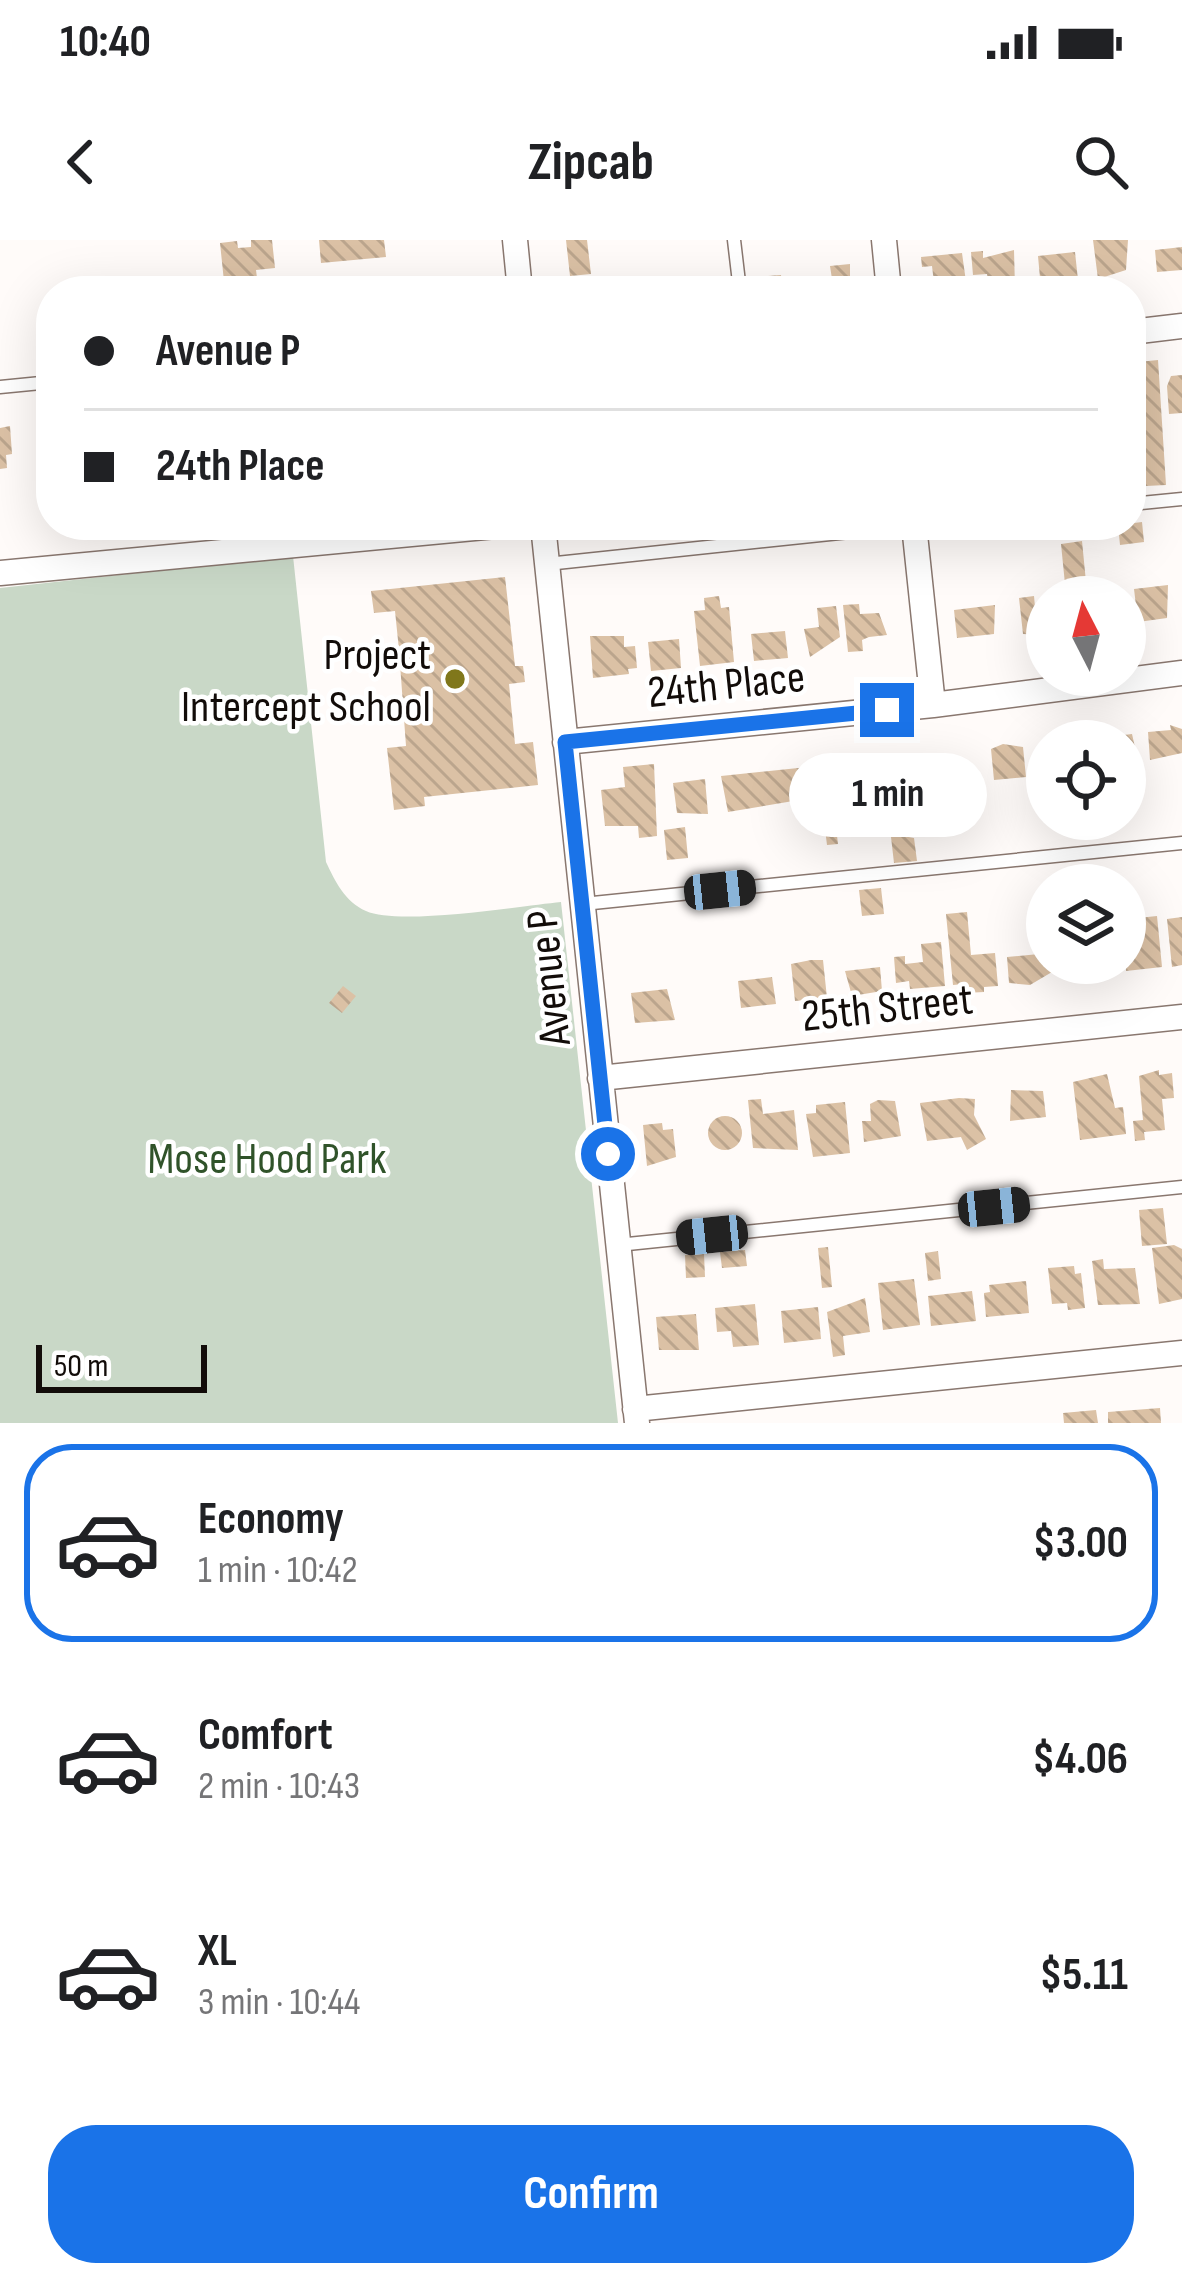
<!DOCTYPE html>
<html lang="en">
<head>
<meta charset="utf-8">
<style>
	body { margin:0; font-family:"Sofia Sans Condensed",sans-serif; background:#f2f2f2; color:#202124; height:100vh; display:flex; flex-direction:column; font-size:45px; white-space:nowrap }
	* { box-sizing:border-box; margin:0 }
	p { font-size:39px; color:#757577 }
	.icon { flex:none; width:66px; height:66px; fill:none; stroke:currentColor; stroke-width:2; stroke-linecap:round; stroke-linejoin:round }
	.map { position:relative; height:1183px; overflow:hidden }
	.details { display:flex; flex-direction:column; background:#fff; flex:1 }
	.details>* { flex:none }
	.banner { position:absolute; left:36px; top:36px; width:1110px; height:264px; border-radius:48px; box-shadow:0 12px 48px #0002; display:grid; align-content:center; height:264px; padding:0 48px; background:#fff }
	.needle { width:78px; rotate:354deg }
	.fabs { position:absolute; left:1026px; top:336px; display:grid; gap:24px }
	.fabs a { display:grid; place-items:center; width:120px; height:120px; border-radius:50%; background:#fff; box-shadow:0 12px 48px #0002; font-size:60px }
	.scale { position:absolute; left:36px; bottom:30px; width:171px; box-sizing:border-box; padding-left:12px; border:6px solid #120c09; border-top:0; font-size:33px; line-height:42px; white-space:nowrap; color:#120c09; -webkit-text-stroke:9px #fff; paint-order:stroke }
	.end { position:absolute; width:54px; height:54px; margin:-27px; border:15px solid #1a73e8; background:#fff; box-shadow:0 0 0 6px #fff }
	.from { border-radius:50% }
	.bubble { position:absolute; height:84px; border-radius:42px; background:#fff; box-shadow:0 12px 48px #0002; font-size:39px; font-weight:700; line-height:84px; text-align:center }
	.car { position:absolute; width:36px; height:72px; margin:-36px -18px; border-radius:15px; box-shadow:0 0 9px 3px #0007; background:linear-gradient(#222 24%,#8ab4d8 0 40%,#222 0 76%,#8ab4d8 0 86%,#222 0) }
	.banner b { display:flex; align-items:center; gap:42px; height:114px; font-size:45px }
	.banner b+b { border-top:3px solid #e0e0e0 }
	.banner i { width:30px; height:30px; background:#202124 }
	ul { padding:21px 0 0; list-style:none }
	li { display:flex; align-items:center; gap:36px; height:198px; margin:0 24px 18px; padding:0 24px; border:6px solid transparent; border-radius:48px }
	li div { flex:1 }
	li b { display:block; font-size:45px }
	li em { font-style:normal; font-weight:700 }
	li.active { border-color:#1a73e8 }
	li>.icon { width:108px; height:108px; stroke-width:1.5 }
	.cta { display:flex; gap:24px; margin-top:auto; padding:24px 48px }
	.cta a { flex:1; height:138px; border-radius:48px; background:#1a73e8; color:#fff; font-size:48px; font-weight:700; line-height:138px; text-align:center }
	.status { display:flex; justify-content:space-between; align-items:center; height:84px; padding:0 60px; background:#fff; direction:ltr }
	.status svg { height:33px; fill:currentColor }
	header { display:flex; justify-content:space-between; align-items:center; height:156px; padding:0 48px; background:#fff; font-size:54px; font-weight:700 }
	.map>svg:first-child { display:block }
	.green { fill:#c9d8c7 }
	.building { fill:url(#building-back-hatch) }
	.lines { fill:none; stroke-linecap:round; stroke-linejoin:round }
	.lane-casing { stroke:#89776f; stroke-width:15 }
	.street-casing { stroke:#89776f; stroke-width:27 }
	.lane { stroke:#fff; stroke-width:12 }
	.street { stroke:#fff; stroke-width:24 }
	.route { stroke:#1a73e8; stroke-width:15 }
	.poi-dot { fill:#80771b; stroke:#fff; stroke-width:4.5 }
	.labels { text-anchor:middle; stroke-width:9; stroke-linejoin:round; paint-order:stroke }
	.poi-label { font-size:45px; fill:#120c09; stroke:#fff; text-anchor:end }
	.street-label { font-size:45px; fill:#120c09; stroke:#fff }
	.park-label { font-size:45px; fill:#30532a; stroke:#fff }
</style>
</head>
<body>
<div class="status"><b>10:40</b><svg viewBox="0 0 49 12"><path d="M0 12V9h3v3zM5 12V6h3v6zM10 12V3h3v9zM15 12V0h3v12zM26 1h20v11H26zM47 4h2v5h-2z"/></svg></div>
<header><svg class="icon" aria-label="back" viewBox="0 0 24 24"><path d="M15 5l-7 7 7 7"/></svg>Zipcab<svg class="icon" aria-label="search" viewBox="0 0 24 24"><circle cx="10" cy="10" r="6"/><path d="M15 15l6 6"/></svg></header>
<div class="map">
<svg width="1182" height="1183" viewBox="0 0 1182 1183">
	<defs>
		<pattern id="building-back-hatch" width="6" height="6" patternUnits="userSpaceOnUse" patternTransform="scale(3)"><rect width="6" height="6" fill="#dbc1a5"/><path d="M-1 5l2 2M0 0l6 6M5-1l2 2" fill="none" stroke="#bba58d"/></pattern>
	</defs>
	<rect width="100%" height="100%" fill="#fffbf9"/>
	<path class="green" d="M 293,316 L 326,622 C 335,641 345,662 366,671 C 399,686 520,666 561,662 L 618,1183 L 0,1183 L 0,348 Z"/>
	<path class="building" d="M 251,0 L 272,0 L 275,28 L 256,30 L 258,46 L 266,45 L 267,51 L 225,51 L 220,3 L 237,1 L 238,8 L 251,7 Z
		M 319,0 L 384,0 L 386,17 L 321,23 Z
		M 566,0 L 587,0 L 591,34 L 570,36 Z
		M 1093,0 L 1128,0 L 1126,30 L 1098,39 Z
		M 1182,7 L 1182,30 L 1157,32 L 1155,10 Z
		M 1014,10 L 1015,48 L 989,51 L 987,34 L 973,35 L 971,12 L 983,11 L 983,18 Z
		M 1075,12 L 1078,40 L 1051,43 L 1050,37 L 1040,38 L 1038,16 Z
		M 962,13 L 967,49 L 935,51 L 932,26 L 922,27 L 921,17 Z
		M 850,24 L 850,51 L 769,51 L 768,36 L 781,35 L 782,44 L 832,39 L 830,26 Z
		M 1158,120 L 1166,245 L 1146,246 L 1143,212 L 1131,213 L 1131,150 L 1141,149 L 1138,122 Z
		M 1182,135 L 1182,173 L 1169,174 L 1167,146 L 1171,136 Z
		M 10,186 L 12,214 L 6,215 L 7,228 L 0,229 L 0,188 Z
		M 1142,282 L 1144,302 L 1120,305 L 1118,285 Z
		M 1082,301 L 1086,342 L 1065,344 L 1061,304 Z
		M 505,337 L 515,426 L 523,426 L 525,442 L 509,444 L 515,504 L 533,502 L 538,545 L 424,557 L 425,566 L 394,570 L 387,508 L 406,506 L 399,410 L 395,371 L 374,373 L 371,351 Z
		M 1168,345 L 1167,378 L 1138,382 L 1134,349 Z
		M 719,356 L 721,368 L 729,367 L 734,422 L 700,426 L 694,371 L 705,370 L 704,358 Z
		M 1034,356 L 1035,367 L 1047,365 L 1044,395 L 1023,394 L 1019,358 Z
		M 859,364 L 860,374 L 879,373 L 887,395 L 869,397 L 862,400 L 863,411 L 848,412 L 843,365 Z
		M 995,365 L 994,394 L 957,398 L 954,370 Z
		M 836,366 L 840,397 L 810,417 L 804,389 L 819,387 L 817,368 Z
		M 785,391 L 788,418 L 754,421 L 751,394 Z
		M 590,396 L 624,396 L 624,407 L 635,406 L 637,428 L 628,429 L 629,434 L 593,438 Z
		M 679,399 L 681,428 L 651,431 L 648,402 Z
		M 1170,485 L 1182,489 L 1182,513 L 1150,520 L 1148,492 L 1171,490 Z
		M 1132,494 L 1141,534 L 1125,536 L 1125,501 L 1099,498 Z
		M 1003,504 L 1023,507 L 1026,537 L 994,540 L 991,509 Z
		M 904,514 L 905,519 L 921,517 L 928,581 L 904,583 L 901,556 L 894,556 L 895,567 L 883,568 L 878,529 L 889,528 L 888,520 Z
		M 654,524 L 657,596 L 639,598 L 638,586 L 605,586 L 601,550 L 625,547 L 623,527 Z
		M 860,524 L 864,568 L 835,567 L 833,552 L 825,553 L 822,528 Z
		M 808,527 L 811,558 L 728,572 L 721,536 Z
		M 705,539 L 708,574 L 677,573 L 673,543 Z
		M 834,571 L 838,604 L 827,605 L 823,573 Z
		M 685,587 L 688,618 L 667,620 L 664,590 Z
		M 903,596 L 914,598 L 917,621 L 894,623 L 891,597 Z
		M 881,648 L 884,674 L 862,676 L 859,650 Z
		M 967,672 L 971,715 L 995,713 L 998,746 L 984,747 L 984,752 L 965,753 L 964,744 L 953,745 L 946,674 Z
		M 1157,676 L 1162,727 L 1126,731 L 1127,695 L 1140,694 L 1138,678 Z
		M 1182,677 L 1182,725 L 1172,727 L 1167,679 Z
		M 941,702 L 945,746 L 910,749 L 909,741 L 896,743 L 894,717 L 905,716 L 905,724 L 923,722 L 921,704 Z
		M 1047,704 L 1052,732 L 1030,745 L 1009,743 L 1007,717 L 1039,714 L 1038,705 Z
		M 811,720 L 823,720 L 827,758 L 795,761 L 791,724 Z
		M 1069,723 L 1102,723 L 1104,735 L 1071,738 Z
		M 880,727 L 882,751 L 852,756 L 845,731 Z
		M 772,737 L 776,764 L 741,768 L 738,741 Z
		M 343,746 L 356,756 L 342,773 L 329,763 Z
		M 667,749 L 675,780 L 635,783 L 631,753 Z
		M 1159,830 L 1159,835 L 1172,833 L 1174,858 L 1162,859 L 1165,890 L 1144,892 L 1145,900 L 1135,901 L 1133,881 L 1143,880 L 1139,836 Z
		M 1107,834 L 1115,868 L 1123,867 L 1126,894 L 1080,900 L 1073,842 Z
		M 1011,850 L 1043,851 L 1046,877 L 1010,881 Z
		M 959,858 L 975,859 L 974,875 L 986,899 L 967,910 L 961,897 L 927,901 L 920,863 Z
		M 761,859 L 763,874 L 794,870 L 798,910 L 753,908 L 748,860 Z
		M 878,860 L 895,861 L 901,896 L 864,902 L 862,881 L 871,881 L 870,864 Z
		M 845,862 L 850,913 L 813,917 L 806,874 L 816,873 L 816,865 Z
		M708 893a17 17 0 1 1 34 0a17 17 0 1 1-34 0Z
		M 662,883 L 663,890 L 673,889 L 676,917 L 647,926 L 643,885 Z
		M 1163,968 L 1167,1004 L 1142,1006 L 1139,970 Z
		M 1174,1005 L 1182,1009 L 1182,1059 L 1159,1064 L 1152,1008 Z
		M 828,1007 L 832,1047 L 822,1048 L 818,1008 Z
		M 745,1010 L 747,1026 L 722,1028 L 720,1012 Z
		M 938,1011 L 941,1039 L 928,1041 L 925,1013 Z
		M 704,1014 L 705,1037 L 686,1038 L 685,1015 Z
		M 1103,1019 L 1104,1029 L 1135,1028 L 1140,1064 L 1098,1065 L 1092,1021 Z
		M 1074,1026 L 1075,1034 L 1081,1033 L 1085,1068 L 1068,1070 L 1067,1063 L 1052,1064 L 1048,1028 Z
		M 914,1039 L 920,1085 L 883,1090 L 878,1043 Z
		M 1026,1041 L 1029,1073 L 986,1077 L 984,1053 L 990,1052 L 989,1045 Z
		M 972,1051 L 976,1081 L 931,1086 L 928,1056 Z
		M 865,1058 L 870,1092 L 843,1096 L 845,1115 L 833,1117 L 827,1072 Z
		M 755,1064 L 759,1105 L 733,1107 L 731,1091 L 717,1092 L 715,1068 Z
		M 818,1067 L 821,1099 L 784,1103 L 781,1071 Z
		M 696,1074 L 699,1110 L 659,1110 L 656,1077 Z
		M 1160,1168 L 1161,1183 L 1108,1183 L 1108,1172 Z
		M 1096,1170 L 1098,1183 L 1064,1183 L 1063,1173 Z"/>
	<g class="lines">
		<defs>
			<path id="lane" d="M 734,0 L 740,51
				M 0,147 L 51,142
				M 1131,264 L 1182,259
				M 547,324 L 916,285
				M 583,664 L 1182,603
				M 618,1005 L 1182,947"/>
			<path id="street" d="M 515,0 L 520,51
				M 884,0 L 889,51
				M 1131,92 L 1182,86
				M 543,285 L 637,1183
				M 914,285 L 933,465
				M 0,333 L 506,285
				M 565,502 L 933,465 L 1182,433
				M 600,838 L 1182,777
				M 635,1169 L 1182,1113"/>
		</defs>
		<use href="#lane" class="lane-casing"/>
		<use href="#street" class="street-casing"/>
		<use href="#lane" class="lane"/>
		<use href="#street" class="street"/>
	</g>
	<g class="lines">
		<path class="route" d="M 608,914 L 565,502 L 887,470"/>
	</g>
	<circle class="poi-dot" cx="455" cy="439" r="12"/>
	<g class="labels">
		<g class="poi-label">
			<text x="431" y="429">Project<tspan x="431" dy="52">Intercept School</tspan></text>
		</g>
		<g class="street-label">
			<text transform="translate(726 443) rotate(-6)" y="16">24th Place</text>
			<text transform="translate(547 738) rotate(-96)" y="16">Avenue P</text>
			<text transform="translate(887 766) rotate(-6)" y="16">25th Street</text>
		</g>
		<g class="park-label">
			<text x="267" y="933">Mose Hood Park</text>
		</g>
	</g>
</svg>
<div class="fabs">
<a><svg class="needle" viewBox="-14 -14 28 28"><path d="M0-13l5 13h-10z" fill="#e53935"/><path d="M0 13l5-13h-10z" fill="#757577"/></svg></a>
<a><svg class="icon" aria-label="locate" viewBox="0 0 24 24"><circle cx="12" cy="12" r="6"/><path d="M12 2v4M12 18v4M2 12h4M18 12h4"/></svg></a>
<a><svg class="icon" aria-label="layers" viewBox="0 0 24 24"><path d="M12 4l9 5-9 5-9-5zM3 14l9 5 9-5"/></svg></a>
</div>
<div class="scale">50 m</div>
<i class="end from" style="left:608px;top:914px"></i>
<i class="end" style="left:887px;top:470px"></i>
<div class="bubble" style="left:789px;top:513px;width:198px">1 min</div>
<i class="car" style="left:720px;top:650px;rotate:84deg"></i>
<i class="car" style="left:994px;top:967px;rotate:84deg"></i>
<i class="car" style="left:712px;top:995px;rotate:264deg"></i>
<div class="banner">
<b><i class="from"></i>Avenue P</b>
<b><i></i>24th Place</b>
</div>
</div>
<section class="details">
<ul>
<li class="active"><svg class="icon" aria-label="car" viewBox="0 0 24 24"><path d="M5 17H2v-5l4-1 3-4h7l3 4 3 1v5h-3M9 17h6M6 11h13"/><circle cx="7" cy="17" r="2"/><circle cx="17" cy="17" r="2"/></svg><div><b>Economy</b><p>1 min · 10:42</p></div><em>$3.00</em></li>
<li><svg class="icon" aria-label="car" viewBox="0 0 24 24"><path d="M5 17H2v-5l4-1 3-4h7l3 4 3 1v5h-3M9 17h6M6 11h13"/><circle cx="7" cy="17" r="2"/><circle cx="17" cy="17" r="2"/></svg><div><b>Comfort</b><p>2 min · 10:43</p></div><em>$4.06</em></li>
<li><svg class="icon" aria-label="car" viewBox="0 0 24 24"><path d="M5 17H2v-5l4-1 3-4h7l3 4 3 1v5h-3M9 17h6M6 11h13"/><circle cx="7" cy="17" r="2"/><circle cx="17" cy="17" r="2"/></svg><div><b>XL</b><p>3 min · 10:44</p></div><em>$5.11</em></li>
</ul>
<div class="cta"><a>Confirm</a></div>
</section>
</body>
</html>
